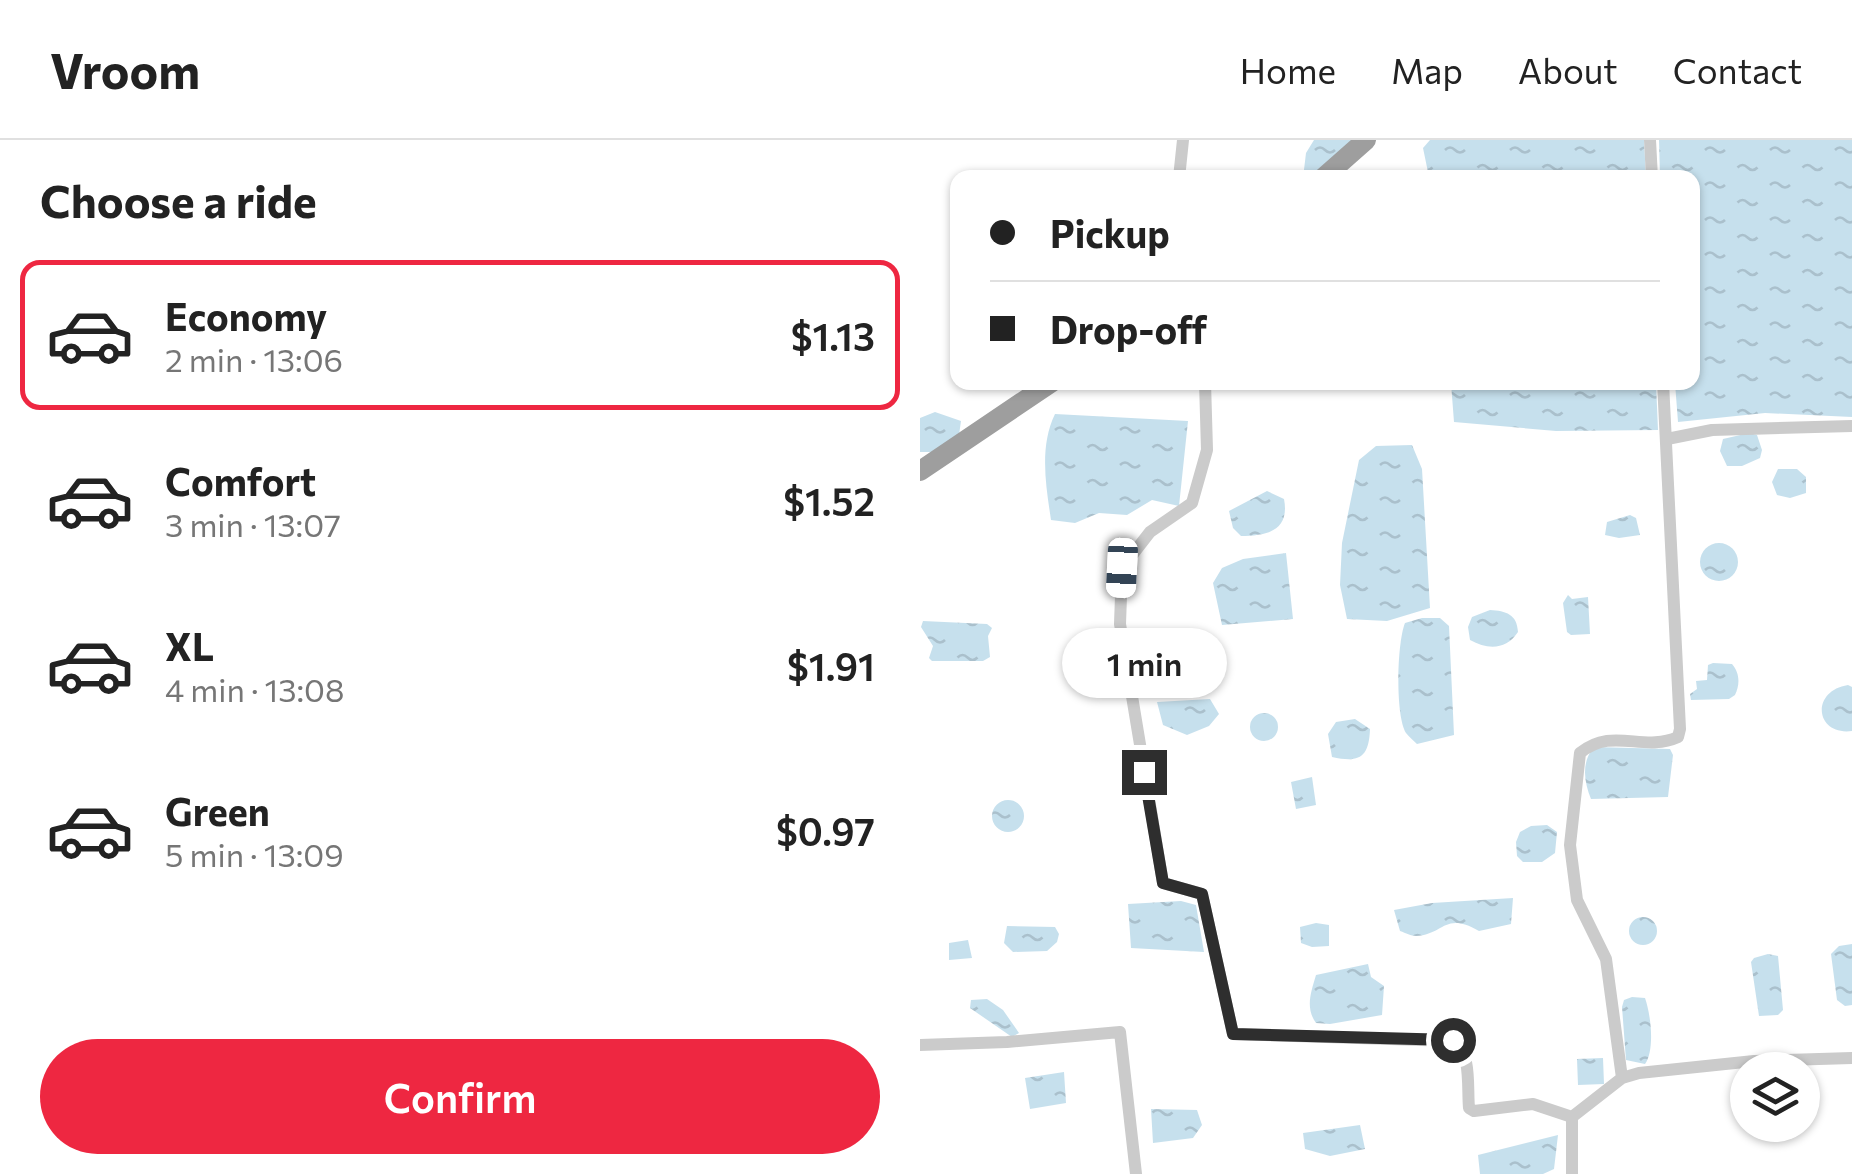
<!DOCTYPE html>
<html lang="en">
<head>
<meta charset="utf-8">
<style>
	body { margin:0; font-family:Commissioner,sans-serif; background:#f6f6f6; color:#222; height:100vh; display:flex; flex-direction:column; font-size:38px; white-space:nowrap }
	* { box-sizing:border-box; margin:0 }
	p { font-size:32px; color:#767676 }
	.icon { flex:none; width:55px; height:55px; fill:none; stroke:currentColor; stroke-width:2; stroke-linecap:round; stroke-linejoin:round }
	.map { position:relative; flex:1; overflow:hidden }
	.details { display:flex; flex-direction:column; background:#fff; width:920px }
	.details>* { flex:none }
	.hud { position:absolute; left:30px; top:30px; width:750px; height:220px; border-radius:20px; box-shadow:0 2px 8px #0004; display:grid; align-content:center; height:220px; padding:0 40px; background:#fff }
	.buttons { position:absolute; left:810px; top:912px; display:grid; gap:20px }
	.buttons a { display:grid; place-items:center; width:90px; height:90px; border-radius:50%; background:#fff; box-shadow:0 2px 8px #0004; font-size:50px }
	.end { position:absolute; width:45px; height:45px; margin:-22px; border:12px solid #2e2e2e; background:#fff; box-shadow:0 0 0 5px #fff }
	.from { border-radius:50% }
	.bubble { position:absolute; height:70px; border-radius:35px; background:#fff; box-shadow:0 2px 8px #0004; font-size:32px; font-weight:600; line-height:70px; text-align:center }
	.car { position:absolute; width:30px; height:60px; margin:-30px -15px; border-radius:12px; box-shadow:0 0 8px 2px #0007; background:linear-gradient(#fff 24%,#345 0 40%,#fff 0 76%,#345 0 86%,#fff 0) }
	.hud b { display:flex; align-items:center; gap:35px; height:95px; font-size:38px }
	.hud b+b { border-top:2px solid #e0e0e0 }
	.hud i { width:25px; height:25px; background:#222 }
	ul { padding:0; list-style:none }
	li { display:flex; align-items:center; gap:30px; height:150px; margin:0 20px 15px; padding:0 20px; border:5px solid transparent; border-radius:20px }
	li div { flex:1 }
	li b { display:block; font-size:38px }
	li em { font-style:normal; font-weight:600 }
	li.selected { border-color:#ee2741 }
	li>.icon { width:90px; height:90px; stroke-width:1.5 }
	h2 { padding:0 40px; font-size:45px; line-height:120px }
	.cta { display:flex; gap:20px; margin-top:auto; padding:20px 40px }
	.cta a { flex:1; height:115px; border-radius:60px; background:#ee2741; color:#fff; font-size:40px; font-weight:600; line-height:115px; text-align:center }
	header { display:flex; align-items:center; gap:60px; box-sizing:border-box; height:140px; padding:0 50px; background:#fff; border-bottom:2px solid #e0e0e0 }
	header strong { font-size:48px }
	nav { display:flex; gap:55px; margin-inline-start:auto; font-size:35px }
	main { display:flex; flex:1; min-height:0 }
	.map>svg:first-child { display:block }
	.water { fill:url(#water-ripples) }
	.lines { fill:none; stroke-linecap:round; stroke-linejoin:round }
	.minor { stroke:#cbcbcb; stroke-width:12 }
	.trunk { stroke:#9e9e9e; stroke-width:20 }
	.route { stroke:#2e2e2e; stroke-width:12 }
</style>
</head>
<body>
<header>
<strong>Vroom</strong>
<nav><a>Home</a><a>Map</a><a>About</a><a>Contact</a></nav>
</header>
<main>
<section class="details">
<h2>Choose a ride</h2>
<ul>
<li class="selected"><svg class="icon" aria-label="car" viewBox="0 0 24 24"><path d="M5 17H2v-5l4-1 3-4h7l3 4 3 1v5h-3M9 17h6M6 11h13"/><circle cx="7" cy="17" r="2"/><circle cx="17" cy="17" r="2"/></svg><div><b>Economy</b><p>2 min · 13:06</p></div><em>$1.13</em></li>
<li><svg class="icon" aria-label="car" viewBox="0 0 24 24"><path d="M5 17H2v-5l4-1 3-4h7l3 4 3 1v5h-3M9 17h6M6 11h13"/><circle cx="7" cy="17" r="2"/><circle cx="17" cy="17" r="2"/></svg><div><b>Comfort</b><p>3 min · 13:07</p></div><em>$1.52</em></li>
<li><svg class="icon" aria-label="car" viewBox="0 0 24 24"><path d="M5 17H2v-5l4-1 3-4h7l3 4 3 1v5h-3M9 17h6M6 11h13"/><circle cx="7" cy="17" r="2"/><circle cx="17" cy="17" r="2"/></svg><div><b>XL</b><p>4 min · 13:08</p></div><em>$1.91</em></li>
<li><svg class="icon" aria-label="car" viewBox="0 0 24 24"><path d="M5 17H2v-5l4-1 3-4h7l3 4 3 1v5h-3M9 17h6M6 11h13"/><circle cx="7" cy="17" r="2"/><circle cx="17" cy="17" r="2"/></svg><div><b>Green</b><p>5 min · 13:09</p></div><em>$0.97</em></li>
</ul>
<div class="cta"><a>Confirm</a></div>
</section>
<div class="map">
<svg width="932" height="1034" viewBox="0 0 932 1034">
	<defs>
		<pattern id="water-ripples" width="26" height="14" patternUnits="userSpaceOnUse" patternTransform="scale(2.5)"><rect width="26" height="14" fill="#c6e0ed"/><path d="M2 4q2-2 4 0t4 0M15 11q2-2 4 0t4 0" fill="none" stroke="#aac0cc"/></pattern>
	</defs>
	<rect width="100%" height="100%" fill="#fff"/>
	<path class="water" d="M 394,0 L 443,0 L 394,37 L 383,38 L 386,13 Z
		M 510,0 L 724,0 L 726,37 L 509,37 L 503,8 Z
		M 739,0 L 932,0 L 932,277 L 845,273 L 758,282 L 755,243 L 772,242 L 772,38 L 740,37 Z
		M 531,243 L 736,243 L 738,290 L 636,291 L 534,282 Z
		M 15,272 L 41,281 L 39,295 L 12,312 L 0,312 L 0,278 Z
		M 135,274 L 268,281 L 259,366 L 232,360 L 207,375 L 179,373 L 155,383 L 131,380 C 126,346 119,307 135,274 Z
		M 829,293 L 837,295 L 842,310 L 840,318 L 822,326 L 807,326 L 800,311 L 803,299 Z
		M 492,305 L 502,329 L 510,468 L 467,481 L 427,479 L 420,445 L 422,403 L 439,320 L 456,306 Z
		M 858,329 L 877,329 L 886,337 L 886,353 L 870,358 L 857,355 L 852,342 Z
		M 347,351 L 364,359 C 370,390 348,396 321,396 L 313,388 L 309,371 Z
		M 710,375 L 716,378 L 720,395 L 699,398 L 685,395 L 687,382 Z
		M780 422a19 19 0 1 1 38 0a19 19 0 1 1-38 0Z
		M 366,413 L 373,479 L 302,485 L 293,443 L 302,428 L 323,419 Z
		M 648,455 L 652,459 L 668,457 L 670,494 L 651,495 L 647,492 L 643,463 Z
		M 570,470 C 586,471 597,474 598,492 C 586,510 568,510 550,500 L 548,487 L 552,477 Z
		M 502,478 L 520,478 L 529,486 L 534,595 L 497,604 C 493,600 489,597 486,593 C 475,575 477,503 485,483 Z
		M 3,481 L 67,484 L 72,488 L 68,496 L 70,517 L 63,521 L 12,521 L 9,518 L 13,506 L 1,487 Z
		M 793,523 L 812,524 C 820,533 820,545 815,555 L 809,559 L 771,560 L 770,554 L 777,549 L 776,541 L 787,540 L 788,525 Z
		M 928,545 L 932,547 L 932,591 C 895,596 890,551 928,545 Z
		M 290,559 L 299,574 L 289,586 L 267,595 L 243,585 L 237,562 Z
		M330 587a14 14 0 1 1 28 0a14 14 0 1 1-28 0Z
		M 435,579 L 450,589 C 449,618 439,623 412,617 L 408,594 L 416,582 Z
		M 674,607 L 750,609 L 753,615 L 748,657 L 671,659 C 664,642 661,622 674,607 Z
		M 392,637 L 396,665 L 376,669 L 371,642 Z
		M72 676a16 16 0 1 1 32 0a16 16 0 1 1-32 0Z
		M 627,685 L 637,692 L 635,713 L 622,722 L 603,722 L 597,716 L 596,702 L 600,692 L 611,686 Z
		M 593,758 L 591,784 L 559,791 C 524,771 524,795 496,796 C 491,796 486,793 480,791 L 474,770 L 512,763 Z
		M 261,761 L 276,765 L 284,812 L 211,808 L 208,764 Z
		M709 791a14 14 0 1 1 28 0a14 14 0 1 1-28 0Z
		M 396,783 L 409,785 L 409,806 L 392,807 L 381,803 L 380,787 Z
		M 87,786 L 135,787 L 139,794 L 137,802 L 127,811 L 93,812 L 84,803 Z
		M 48,800 L 52,818 L 29,820 L 29,803 Z
		M 932,804 L 932,865 L 925,866 L 917,860 L 911,814 L 919,806 Z
		M 848,814 L 858,816 L 863,870 L 858,875 L 839,876 L 831,822 L 834,818 Z
		M 448,824 L 451,837 L 464,846 L 462,875 L 410,884 L 396,883 C 385,868 391,852 396,835 Z
		M 712,857 L 725,858 C 731,875 735,910 725,924 L 706,920 L 702,867 L 704,860 Z
		M 67,859 L 83,870 L 99,893 L 92,897 L 50,868 L 51,860 Z
		M 683,918 L 684,944 L 658,945 L 657,919 Z
		M 144,932 L 146,963 L 110,969 L 105,938 Z
		M 231,969 L 277,970 L 282,985 L 273,998 L 233,1003 Z
		M 440,985 L 445,1009 L 410,1016 L 385,1009 L 383,993 Z
		M 638,995 L 634,1029 L 623,1034 L 560,1034 L 558,1015 Z"/>
	<g class="lines">
		<path class="minor" d="M 730,0 L 732,38
			M 259,38 L 263,0
			M 285,242 L 287,310 L 272,363 L 230,392 L 202,428 L 200,484 L 243,743 L 282,754 L 313,894 L 533,901 C 552,912 547,947 549,968 L 554,971 L 613,964 L 652,977 L 652,1034
			M 747,299 L 792,290 L 932,286
			M 0,905 L 87,902 L 200,892 L 216,1034
			M 702,938 L 686,819 L 657,760 L 650,705 L 660,613 C 693,586 723,613 758,597 L 760,589 L 743,242
			M 652,977 L 702,938 L 719,933 L 834,921 L 932,918"/>
		<path class="trunk" d="M 403,38 L 446,0
			M 0,331 L 132,242"/>
	</g>
	<g class="lines">
		<path class="route" d="M 224,632 L 243,743 L 282,754 L 313,894 L 533,900"/>
	</g>
</svg>
<div class="buttons">
<a><svg class="icon" aria-label="layers" viewBox="0 0 24 24"><path d="M12 4l9 5-9 5-9-5zM3 14l9 5 9-5"/></svg></a>
</div>
<i class="end from" style="left:533px;top:900px"></i>
<i class="end" style="left:224px;top:632px"></i>
<div class="bubble" style="left:142px;top:488px;width:165px">1 min</div>
<i class="car" style="left:202px;top:428px;rotate:183deg"></i>
<div class="hud">
<b><i class="from"></i>Pickup</b>
<b><i></i>Drop-off</b>
</div>
</div>
</main>
</body>
</html>
